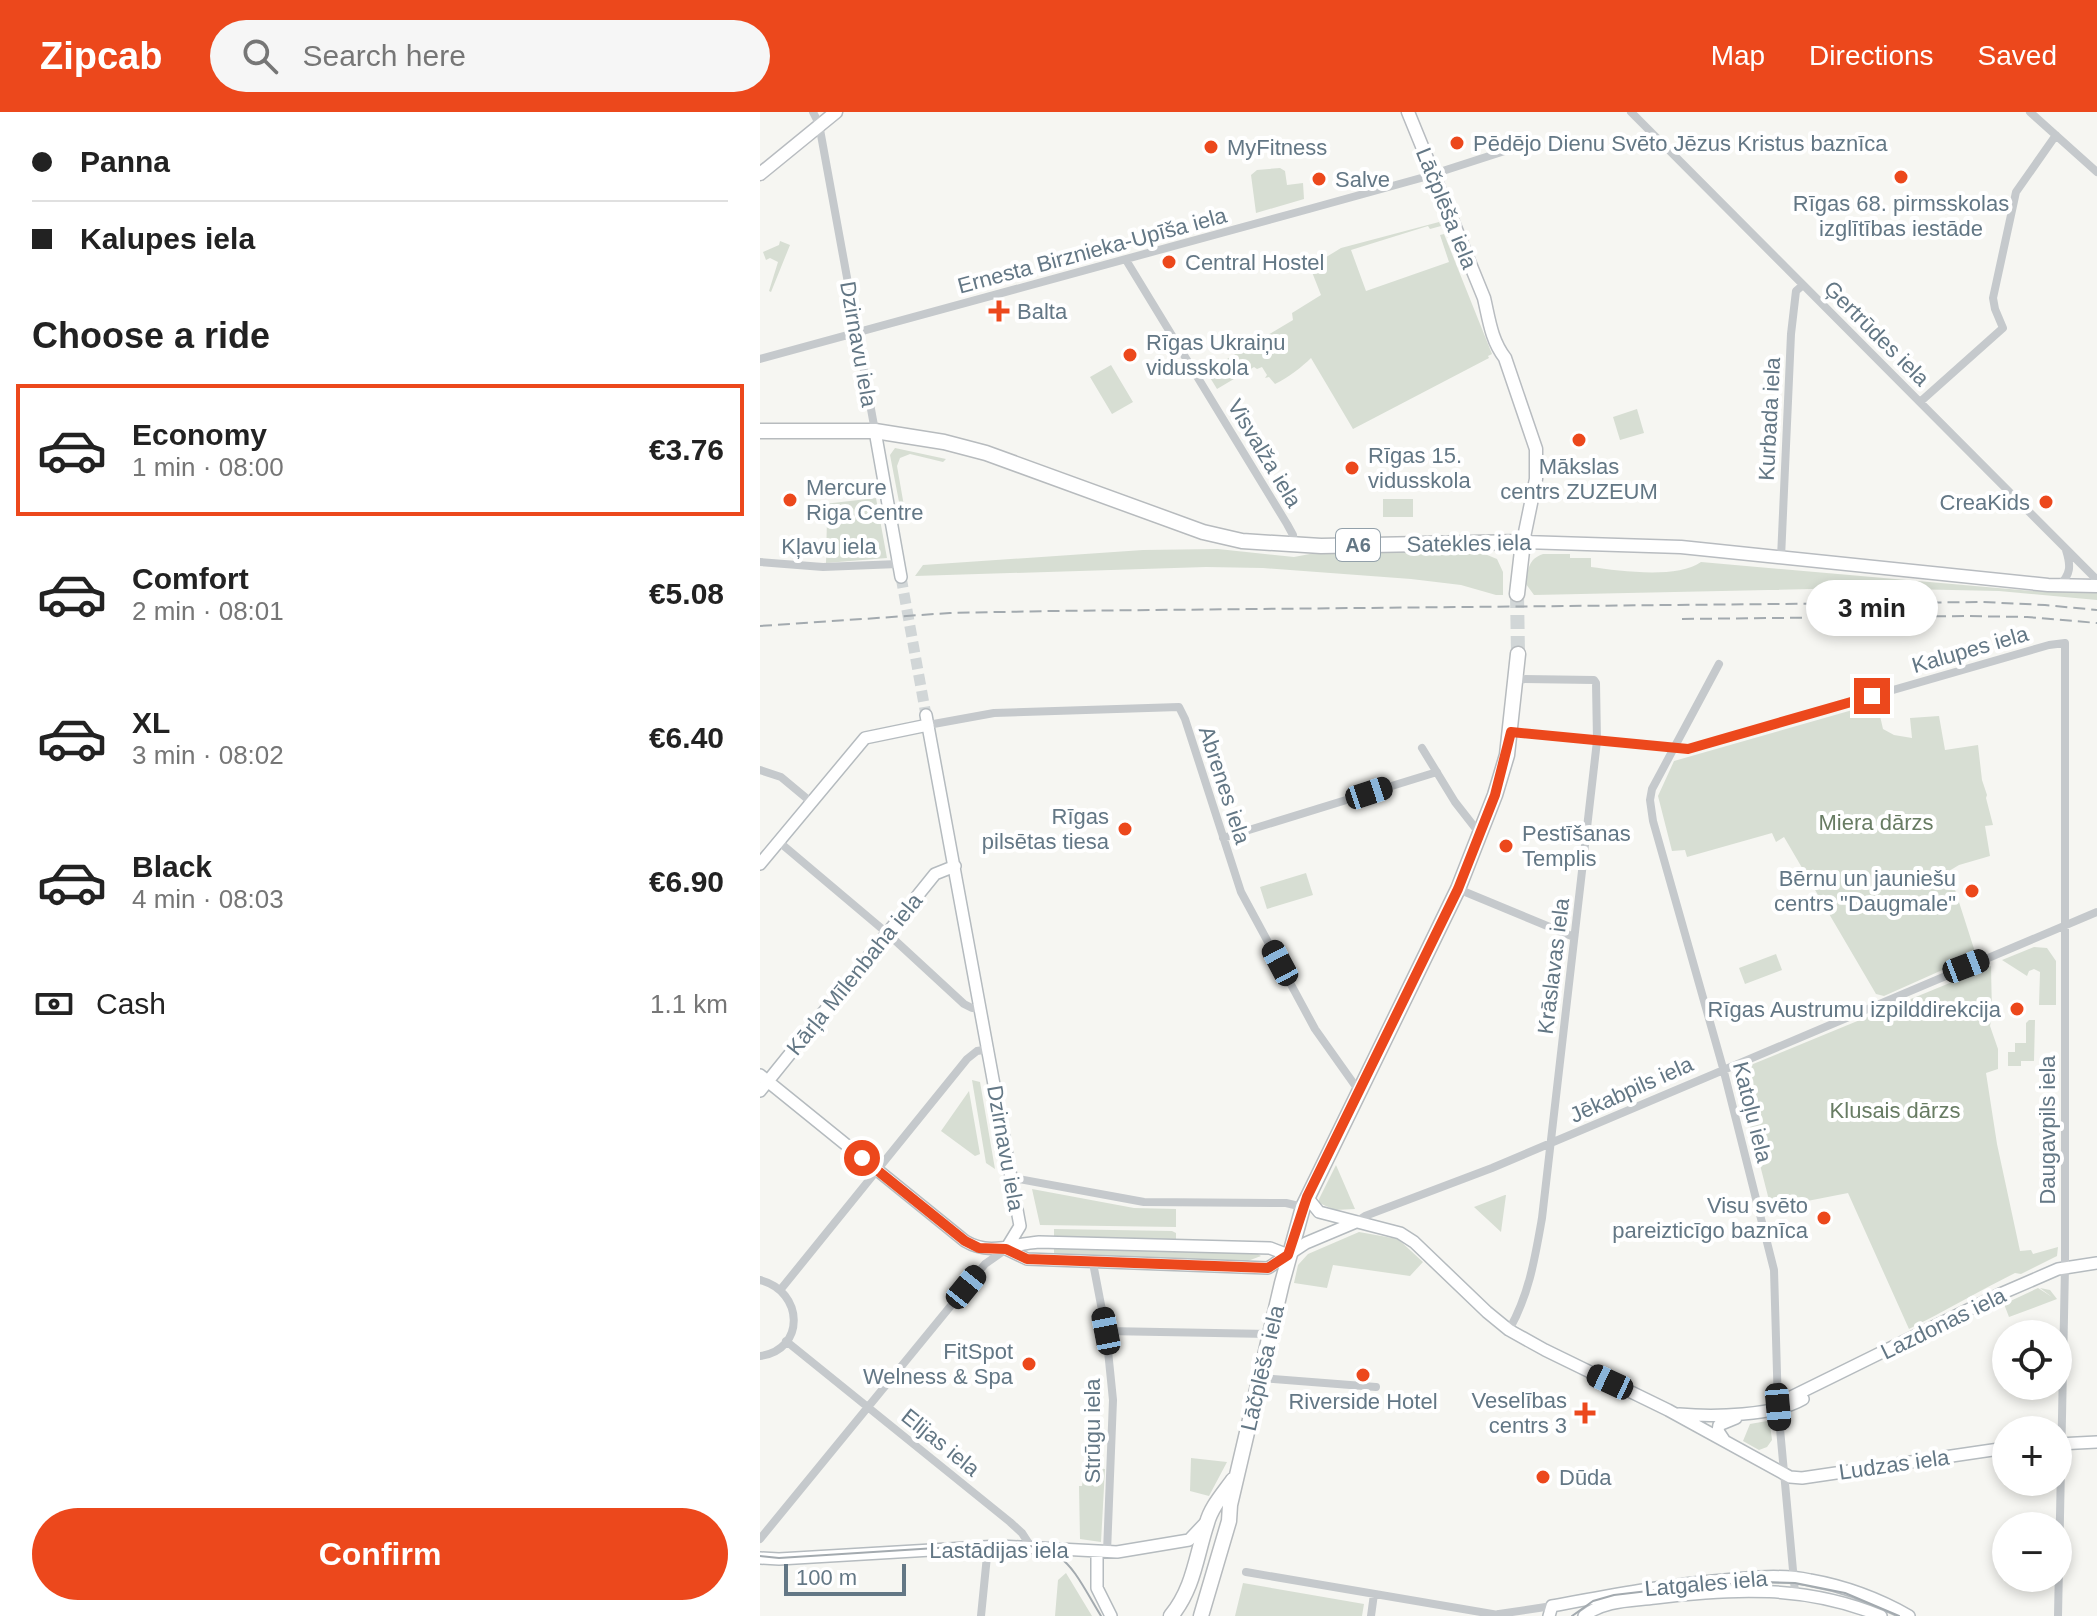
<!DOCTYPE html>
<html lang="en">
<head>
<meta charset="utf-8">
<style>
	body { margin:0; font-family:Helvetica,sans-serif; background:#f6f6f6; color:#222; height:100vh; display:flex; flex-direction:column; font-size:30px; white-space:nowrap }
	* { box-sizing:border-box; margin:0 }
	p { font-size:26px; color:#767676 }
	.icon { flex:none; width:44px; height:44px; fill:none; stroke:currentColor; stroke-width:2; stroke-linecap:round; stroke-linejoin:round }
	.map { position:relative; flex:1; overflow:hidden }
	.details { display:flex; flex-direction:column; background:#fff; width:760px }
	.details>* { flex:none }
	.guide { display:grid; align-content:center; height:176px; padding:0 32px; background:#fff }
	.tools { position:absolute; left:1232px; top:1208px; display:grid; gap:16px }
	.tools a { display:grid; place-items:center; width:80px; height:80px; border-radius:50%; background:#fff; box-shadow:0 4px 12px #0003; font-size:40px }
	.scale { position:absolute; left:24px; bottom:20px; width:122px; box-sizing:border-box; padding-left:8px; border:4px solid #637785; border-top:0; font-size:22px; line-height:28px; white-space:nowrap; color:#637785; -webkit-text-stroke:6px #fff; paint-order:stroke }
	.end { position:absolute; width:36px; height:36px; margin:-18px; border:10px solid #ec481c; background:#fff; box-shadow:0 0 0 4px #fff }
	.from { border-radius:50% }
	.bubble { position:absolute; height:56px; border-radius:28px; background:#fff; box-shadow:0 4px 12px #0003; font-size:26px; font-weight:600; line-height:56px; text-align:center }
	.car { position:absolute; width:24px; height:48px; margin:-24px -12px; border-radius:10px; box-shadow:0 0 6px 2px #0007; background:linear-gradient(#222 24%,#8ab4d8 0 40%,#222 0 76%,#8ab4d8 0 86%,#222 0) }
	.guide b { display:flex; align-items:center; gap:28px; height:76px; font-size:30px }
	.guide b+b { border-top:2px solid #e0e0e0 }
	.guide i { width:20px; height:20px; background:#222 }
	ul { padding:0; list-style:none }
	li { display:flex; align-items:center; gap:24px; height:132px; margin:0 16px 12px; padding:0 16px; border:4px solid transparent; border-radius:0px }
	li div { flex:1 }
	li b { display:block; font-size:30px }
	li em { font-style:normal; font-weight:600 }
	li.on { border-color:#ec481c }
	li>.icon { width:72px; height:72px; stroke-width:1.5 }
	h2 { padding:0 32px; font-size:36px; line-height:96px }
	.pay { display:flex; align-items:center; gap:20px; height:88px; padding:0 32px; font-size:30px }
	.pay p { margin-inline-start:auto }
	.primary-button { display:flex; gap:16px; margin-top:auto; padding:16px 32px }
	.primary-button a { flex:1; height:92px; border-radius:48px; background:#ec481c; color:#fff; font-size:32px; font-weight:600; line-height:92px; text-align:center }
	header { display:flex; align-items:center; gap:48px; box-sizing:border-box; height:112px; padding:0 40px; background:#ec481c; color:#fff }
	header strong { font-size:38px }
	nav { display:flex; gap:44px; margin-inline-start:auto; font-size:28px }
	.search { width:560px; height:72px; background:#f6f6f6; display:flex; align-items:center; gap:20px; box-sizing:border-box; padding:0 28px; border-radius:44px; color:#767676; font-size:30px }
	main { display:flex; flex:1; min-height:0 }
	.map>svg:first-child { display:block }
	.green { fill:#d7ded3 }
	.lines { fill:none; stroke-linecap:round; stroke-linejoin:round }
	.secondary-tunnel { stroke:#d1d6d7; stroke-width:11; stroke-dasharray:11 5.5; stroke-linecap:butt }
	.highway-tunnel { stroke:#d1d6d7; stroke-width:14; stroke-dasharray:14 7; stroke-linecap:butt }
	.secondary-casing { stroke:#b5bbbf; stroke-width:14 }
	.primary-casing { stroke:#b8bcc0; stroke-width:15 }
	.highway-casing { stroke:#b7bbbe; stroke-width:17 }
	.street { stroke:#c5c9cc; stroke-width:8 }
	.secondary { stroke:#fff; stroke-width:11 }
	.primary { stroke:#fff; stroke-width:12 }
	.highway { stroke:#fff; stroke-width:14 }
	.tram { stroke:#a3aaaf; stroke-width:2 }
	.rail { stroke:#a3aaaf; stroke-width:2; stroke-dasharray:12 6; stroke-linecap:butt }
	.route { stroke:#ec481c; stroke-width:10 }
	.poi-dot { fill:#ec481c; stroke:#fff; stroke-width:3 }
	.labels { text-anchor:middle; stroke-width:8; stroke-linejoin:round; paint-order:stroke }
	.shield { fill:#fff; stroke:#92a0aa; stroke-width:2 }
	.shield-label { font-size:20px; font-weight:bold; fill:#637785 }
	.poi-label { font-size:22px; fill:#637785; stroke:#fff; text-anchor:start }
	.street-label { font-size:22px; fill:#637785; stroke:#fff }
	.park-label { font-size:22px; fill:#687c63; stroke:#fff }
</style>
</head>
<body>
<header>
<strong>Zipcab</strong>
<div class="search"><svg class="icon" aria-label="search" viewBox="0 0 24 24"><circle cx="10" cy="10" r="6"/><path d="M15 15l6 6"/></svg>Search here</div>
<nav><a>Map</a><a>Directions</a><a>Saved</a></nav>
</header>
<main>
<section class="details">
<div class="guide">
<b><i class="from"></i>Panna</b>
<b><i></i>Kalupes iela</b>
</div>
<h2>Choose a ride</h2>
<ul>
<li class="on"><svg class="icon" aria-label="car" viewBox="0 0 24 24"><path d="M5 17H2v-5l4-1 3-4h7l3 4 3 1v5h-3M9 17h6M6 11h13"/><circle cx="7" cy="17" r="2"/><circle cx="17" cy="17" r="2"/></svg><div><b>Economy</b><p>1 min · 08:00</p></div><em>€3.76</em></li>
<li><svg class="icon" aria-label="car" viewBox="0 0 24 24"><path d="M5 17H2v-5l4-1 3-4h7l3 4 3 1v5h-3M9 17h6M6 11h13"/><circle cx="7" cy="17" r="2"/><circle cx="17" cy="17" r="2"/></svg><div><b>Comfort</b><p>2 min · 08:01</p></div><em>€5.08</em></li>
<li><svg class="icon" aria-label="car" viewBox="0 0 24 24"><path d="M5 17H2v-5l4-1 3-4h7l3 4 3 1v5h-3M9 17h6M6 11h13"/><circle cx="7" cy="17" r="2"/><circle cx="17" cy="17" r="2"/></svg><div><b>XL</b><p>3 min · 08:02</p></div><em>€6.40</em></li>
<li><svg class="icon" aria-label="car" viewBox="0 0 24 24"><path d="M5 17H2v-5l4-1 3-4h7l3 4 3 1v5h-3M9 17h6M6 11h13"/><circle cx="7" cy="17" r="2"/><circle cx="17" cy="17" r="2"/></svg><div><b>Black</b><p>4 min · 08:03</p></div><em>€6.90</em></li>
</ul>
<div class="pay"><svg class="icon" aria-label="cash" viewBox="0 0 24 24"><path d="M3 7h18v10H3z"/><circle cx="12" cy="12" r="2"/></svg>Cash<p>1.1 km</p></div>
<div class="primary-button"><a>Confirm</a></div>
</section>
<div class="map">
<svg width="1337" height="1504" viewBox="0 0 1337 1504">
	<rect width="100%" height="100%" fill="#f6f6f2"/>
	<path class="green" d="M 520,56 L 525,59 L 527,73 L 543,71 L 544,87 L 496,101 L 491,63 L 497,58 Z
		M 679,110 L 681,114 L 670,117 L 668,114 L 591,138 L 606,179 L 689,150 L 680,123 L 684,122 L 732,242 L 728,244 L 729,246 L 593,317 L 551,246 C 543,254 528,266 515,272 L 509,265 L 505,266 L 507,263 L 502,255 L 497,257 L 494,255 L 457,277 L 446,259 L 500,228 L 504,223 L 506,224 L 533,208 L 532,201 L 561,183 L 550,155 L 581,136 Z
		M 20,129 L 30,133 L 11,180 L 9,179 L 18,150 L 10,146 L 6,148 L 3,140 L 19,133 Z
		M 351,253 L 373,290 L 352,302 L 330,265 Z
		M 877,297 L 884,321 L 860,328 L 853,305 Z
		M 135,336 L 186,347 L 183,350 L 150,342 L 140,346 L 137,354 L 144,394 L 140,395 L 130,343 Z
		M 116,386 L 127,446 L 66,451 L 67,405 L 63,404 L 64,392 Z
		M 623,387 L 653,387 L 653,405 L 623,405 Z
		M 458,437 L 534,445 L 555,441 L 715,438 L 737,447 L 743,460 L 743,483 L 736,483 L 701,473 L 651,467 L 503,456 L 446,455 L 155,464 L 163,453 L 383,438 Z
		M 783,442 L 810,442 L 810,446 L 831,446 L 831,455 C 860,459 917,467 941,450 L 1272,479 L 1337,480 L 1337,488 L 1239,479 L 1099,476 L 774,483 L 766,472 C 768,458 768,447 783,442 Z
		M 1117,591 L 1123,617 L 1134,623 L 1152,626 L 1150,606 L 1179,604 L 1185,638 L 1218,633 L 1222,668 L 1227,683 L 1226,686 L 1233,713 L 1225,714 L 1230,744 L 1199,753 L 1189,759 L 1216,843 L 1124,884 L 1116,882 L 1024,725 L 1016,730 L 1012,721 L 927,745 L 925,738 L 912,739 L 898,684 L 914,649 Z
		M 546,761 L 553,783 L 507,797 L 500,775 Z
		M 1274,835 L 1287,836 L 1296,849 L 1296,893 L 1279,893 L 1280,860 L 1274,857 L 1269,859 L 1267,864 L 1242,848 Z
		M 1016,842 L 1022,858 L 985,872 L 979,856 Z
		M 1231,854 L 1232,903 L 1230,914 L 1238,937 L 1238,957 L 1226,961 L 1237,1032 L 1260,1139 L 1271,1138 L 1273,1142 L 1298,1135 L 1297,1144 L 1261,1162 L 1255,1161 C 1219,1179 1185,1199 1149,1217 L 1088,1081 L 1011,1096 L 976,959 Z
		M 1269,908 L 1275,908 L 1274,949 L 1261,949 L 1261,954 L 1248,954 L 1248,940 L 1255,940 L 1255,931 L 1266,931 L 1266,911 Z
		M 212,968 L 220,970 L 235,1057 L 226,1051 Z
		M 209,979 L 220,1042 L 215,1044 L 181,1019 Z
		M 576,1053 L 595,1097 L 575,1098 L 559,1091 L 559,1087 Z
		M 272,1077 L 374,1096 L 416,1097 L 416,1115 L 280,1113 Z
		M 745,1083 L 746,1083 L 741,1120 L 714,1095 Z
		M 294,1117 L 412,1119 L 416,1121 L 416,1129 L 294,1126 Z
		M 599,1120 L 638,1127 L 663,1150 L 650,1164 L 573,1153 L 567,1176 L 534,1171 L 538,1153 L 548,1142 Z
		M 294,1136 L 496,1141 L 501,1144 L 485,1150 L 294,1144 Z
		M 1278,1176 L 1292,1185 L 1280,1176 L 1290,1178 L 1297,1187 L 1249,1205 L 1244,1192 Z
		M 1007,1309 L 1010,1312 L 1012,1328 L 1007,1335 L 999,1338 L 983,1329 L 990,1312 Z
		M 431,1346 L 467,1350 L 449,1384 L 430,1379 Z
		M 324,1356 L 345,1357 L 341,1430 L 320,1427 L 319,1374 L 322,1374 Z
		M 306,1461 L 332,1504 L 295,1504 L 298,1468 Z
		M 483,1471 L 604,1492 L 602,1504 L 475,1504 Z"/>
	<g class="lines">
		<path class="secondary-tunnel" d="M 141,465 L 166,603"/>
		<path class="highway-tunnel" d="M 757,482 L 758,542"/>
		<defs>
			<path id="secondary" d="M 115,319 L 141,465
				M 166,603 L 260,1114 L 246,1137
				M 0,752 L 105,626 L 168,613
				M 0,963 L 205,1129 C 230,1144 252,1132 279,1130 L 510,1136 L 528,1143
				M 0,979 L 175,762 L 195,754
				M 547,1085 L 559,1100 L 640,1121 L 654,1130 L 727,1200 L 749,1218 L 785,1238 L 908,1298 L 1030,1365 L 1042,1366 L 1246,1336
				M 246,1137 L 267,1147 L 508,1156 L 546,1131 L 596,1110
				M 1018,1295 L 1025,1288 L 1238,1183 L 1298,1157 L 1337,1151
				M 919,1302 C 953,1305 1014,1304 1043,1287
				M 964,1328 L 958,1319 L 959,1313 L 976,1306
				M 1298,1332 L 1337,1330
				M 337,1440 L 337,1476 L 351,1504
				M 0,1446 L 19,1447 L 239,1434 L 357,1440 L 429,1428 L 446,1410
				M 789,1504 L 792,1494 C 851,1483 903,1473 964,1468 C 992,1465 1022,1462 1050,1468 C 1084,1474 1119,1487 1149,1504
				M 824,1504 C 844,1488 871,1489 895,1486 C 973,1476 1047,1473 1121,1504"/>
			<path id="primary" d="M 648,0 L 724,186 C 729,207 731,228 745,246 L 776,337 L 776,367 L 763,430 L 921,435 L 1288,473 L 1337,474
				M 0,62 L 76,0"/>
			<path id="highway" d="M 0,319 L 115,319 L 184,330 L 226,341 L 443,420 L 482,429 L 561,434 L 763,430 L 757,482
				M 411,1504 C 434,1476 436,1444 447,1411 C 451,1395 464,1381 473,1368
				M 441,1504 L 469,1409 L 470,1393 L 522,1171 L 543,1095 L 698,777 L 735,683 L 747,643 L 758,542"/>
		</defs>
		<use href="#secondary" class="secondary-casing"/>
		<use href="#primary" class="primary-casing"/>
		<use href="#highway" class="highway-casing"/>
		<path class="street" d="M 53,0 L 59,12 L 115,319
			M 871,0 L 1337,468
			M 1270,0 L 1337,60
			M 366,148 L 527,412 L 533,423 L 534,433
			M 0,247 L 549,97 L 661,66 L 754,36
			M 1160,290 L 1243,216 L 1235,197 L 1233,186 L 1256,80 L 1296,23
			M 1021,446 L 1031,222 L 1036,179 L 1043,173
			M 0,450 L 63,455 L 138,452
			M 1299,474 C 1311,462 1311,454 1306,438
			M 959,552 L 892,677 L 890,688 L 893,709 L 963,956 L 1014,1158 L 1018,1295 L 1035,1480
			M 168,613 L 234,601 L 419,595 L 425,607 L 481,780 L 555,917 L 599,979
			M 751,620 L 928,637 L 1289,533 L 1305,531 L 1305,1155 L 1298,1504
			M 662,636 L 695,690 L 720,722
			M 0,658 L 21,665 L 51,690
			M 463,726 L 677,660
			M 18,729 L 127,821 L 204,892 L 212,896 L 221,896
			M 698,777 L 814,825
			M 253,1066 L 384,1090 L 526,1091 L 543,1095
			M 596,1110 L 605,1104 L 732,1056 L 1337,800
			M 333,1151 L 346,1219 L 353,1288 L 347,1440
			M 0,1168 C 44,1179 46,1238 0,1244
			M 21,1177 L 207,947 L 217,939 L 229,937
			M 749,1218 C 769,1183 775,1146 782,1106 L 837,629 L 836,571 L 834,568 L 756,567
			M 346,1219 L 509,1222
			M 26,1229 L 250,1410 L 262,1421 L 271,1435
			M 499,1266 L 616,1275
			M 0,1427 L 225,1152 L 245,1138
			M 486,1460 L 744,1504
			M 739,1502 L 792,1494
			M 221,1504 L 228,1434
			M 611,1504 L 614,1482"/>
		<use href="#secondary" class="secondary"/>
		<use href="#primary" class="primary"/>
		<use href="#highway" class="highway"/>
		<path class="tram" d="M 0,1444 L 19,1446 L 239,1432 C 306,1432 309,1451 341,1504
			M 812,1504 L 833,1489 L 854,1483 L 922,1475 L 1004,1470 L 1035,1471 L 1085,1481 L 1139,1504"/>
		<path class="rail" d="M 922,507 L 1204,504 L 1267,505 L 1337,511
			M 0,514 L 190,501 L 289,499 L 1223,490 L 1285,493 L 1337,498"/>
	</g>
	<g class="lines">
		<path class="route" d="M 102,1046 L 205,1129 L 219,1136 L 246,1137 L 267,1147 L 508,1156 L 528,1143 L 547,1085 L 698,777 L 735,683 L 751,620 L 928,637 L 1112,584"/>
	</g>
	<g class="poi-dot">
		<circle cx="697" cy="31" r="8"/>
		<circle cx="451" cy="35" r="8"/>
		<circle cx="1141" cy="65" r="8"/>
		<circle cx="559" cy="67" r="8"/>
		<circle cx="409" cy="150" r="8"/>
		<path d="M235 187h8v8h8v8h-8v8h-8v-8h-8v-8h8z"/>
		<circle cx="370" cy="243" r="8"/>
		<circle cx="819" cy="328" r="8"/>
		<circle cx="592" cy="356" r="8"/>
		<circle cx="30" cy="388" r="8"/>
		<circle cx="1286" cy="390" r="8"/>
		<circle cx="365" cy="717" r="8"/>
		<circle cx="746" cy="734" r="8"/>
		<circle cx="1212" cy="779" r="8"/>
		<circle cx="1257" cy="897" r="8"/>
		<circle cx="1064" cy="1106" r="8"/>
		<circle cx="269" cy="1252" r="8"/>
		<circle cx="603" cy="1263" r="8"/>
		<path d="M821 1289h8v8h8v8h-8v8h-8v-8h-8v-8h8z"/>
		<circle cx="783" cy="1365" r="8"/>
	</g>
	<g class="labels">
		<rect class="shield" x="576" y="417" width="44" height="32" rx="6"/>
		<g class="shield-label">
			<text x="598" y="440">A6</text>
		</g>
		<g class="poi-label">
			<text x="713" y="39">Pēdējo Dienu Svēto Jēzus Kristus baznīca</text>
			<text x="467" y="43">MyFitness</text>
			<text x="575" y="75">Salve</text>
			<text x="1141" y="99" text-anchor="middle">Rīgas 68. pirmsskolas<tspan x="1141" dy="25">izglītības iestāde</tspan></text>
			<text x="425" y="158">Central Hostel</text>
			<text x="257" y="207">Balta</text>
			<text x="386" y="238">Rīgas Ukraiņu<tspan x="386" dy="25">vidusskola</tspan></text>
			<text x="608" y="351">Rīgas 15.<tspan x="608" dy="25">vidusskola</tspan></text>
			<text x="819" y="362" text-anchor="middle">Mākslas<tspan x="819" dy="25">centrs ZUZEUM</tspan></text>
			<text x="46" y="383">Mercure<tspan x="46" dy="25">Riga Centre</tspan></text>
			<text x="1270" y="398" text-anchor="end">CreaKids</text>
			<text x="349" y="712" text-anchor="end">Rīgas<tspan x="349" dy="25">pilsētas tiesa</tspan></text>
			<text x="762" y="729">Pestīšanas<tspan x="762" dy="25">Templis</tspan></text>
			<text x="1196" y="774" text-anchor="end">Bērnu un jauniešu<tspan x="1196" dy="25">centrs "Daugmale"</tspan></text>
			<text x="1241" y="905" text-anchor="end">Rīgas Austrumu izpilddirekcija</text>
			<text x="1048" y="1101" text-anchor="end">Visu svēto<tspan x="1048" dy="25">pareizticīgo baznīca</tspan></text>
			<text x="253" y="1247" text-anchor="end">FitSpot<tspan x="253" dy="25">Welness &amp; Spa</tspan></text>
			<text x="807" y="1296" text-anchor="end">Veselības<tspan x="807" dy="25">centrs 3</tspan></text>
			<text x="603" y="1297" text-anchor="middle">Riverside Hotel</text>
			<text x="799" y="1373">Dūda</text>
		</g>
		<g class="street-label">
			<text transform="translate(687 96) rotate(68)" y="8">Lāčplēša iela</text>
			<text transform="translate(332 138) rotate(-15)" y="8">Ernesta Birznieka-Upīša iela</text>
			<text transform="translate(1117 221) rotate(45)" y="8">Ģertrūdes iela</text>
			<text transform="translate(99 232) rotate(80)" y="8">Dzirnavu iela</text>
			<text transform="translate(1009 307) rotate(-87)" y="8">Kurbada iela</text>
			<text transform="translate(505 341) rotate(59)" y="8">Visvalža iela</text>
			<text transform="translate(709 431) rotate(-1)" y="8">Satekles iela</text>
			<text x="69" y="442">Kļavu iela</text>
			<text transform="translate(1210 537) rotate(-16)" y="8">Kalupes iela</text>
			<text transform="translate(465 673) rotate(72)" y="8">Abrenes iela</text>
			<text transform="translate(793 854) rotate(-83)" y="8">Krāslavas iela</text>
			<text transform="translate(94 862) rotate(-51)" y="8">Kārļa Mīlenbaha iela</text>
			<text transform="translate(871 977) rotate(-24)" y="8">Jēkabpils iela</text>
			<text transform="translate(993 1000) rotate(76)" y="8">Katoļu iela</text>
			<text transform="translate(1287 1018) rotate(-90)" y="8">Daugavpils iela</text>
			<text transform="translate(246 1036) rotate(80)" y="8">Dzirnavu iela</text>
			<text transform="translate(1183 1211) rotate(-26)" y="8">Lazdonas iela</text>
			<text transform="translate(502 1256) rotate(-77)" y="8">Lāčplēša iela</text>
			<text transform="translate(332 1319) rotate(-90)" y="8">Strūgu iela</text>
			<text transform="translate(181 1330) rotate(39)" y="8">Elijas iela</text>
			<text transform="translate(1134 1352) rotate(-8)" y="8">Ludzas iela</text>
			<text x="239" y="1446">Lastādijas iela</text>
			<text transform="translate(946 1471) rotate(-5)" y="8">Latgales iela</text>
		</g>
		<g class="park-label">
			<text x="1116" y="718">Miera dārzs</text>
			<text x="1135" y="1006">Klusais dārzs</text>
		</g>
	</g>
</svg>
<div class="tools">
<a><svg class="icon" aria-label="locate" viewBox="0 0 24 24"><circle cx="12" cy="12" r="6"/><path d="M12 2v4M12 18v4M2 12h4M18 12h4"/></svg></a>
<a>+</a>
<a>−</a>
</div>
<div class="scale">100 m</div>
<i class="end from" style="left:102px;top:1046px"></i>
<i class="end" style="left:1112px;top:584px"></i>
<div class="bubble" style="left:1046px;top:468px;width:132px">3 min</div>
<i class="car" style="left:609px;top:681px;rotate:72deg"></i>
<i class="car" style="left:520px;top:851px;rotate:332deg"></i>
<i class="car" style="left:1206px;top:854px;rotate:69deg"></i>
<i class="car" style="left:206px;top:1175px;rotate:39deg"></i>
<i class="car" style="left:346px;top:1219px;rotate:349deg"></i>
<i class="car" style="left:850px;top:1270px;rotate:295deg"></i>
<i class="car" style="left:1018px;top:1295px;rotate:175deg"></i>
</div>
</main>
</body>
</html>
